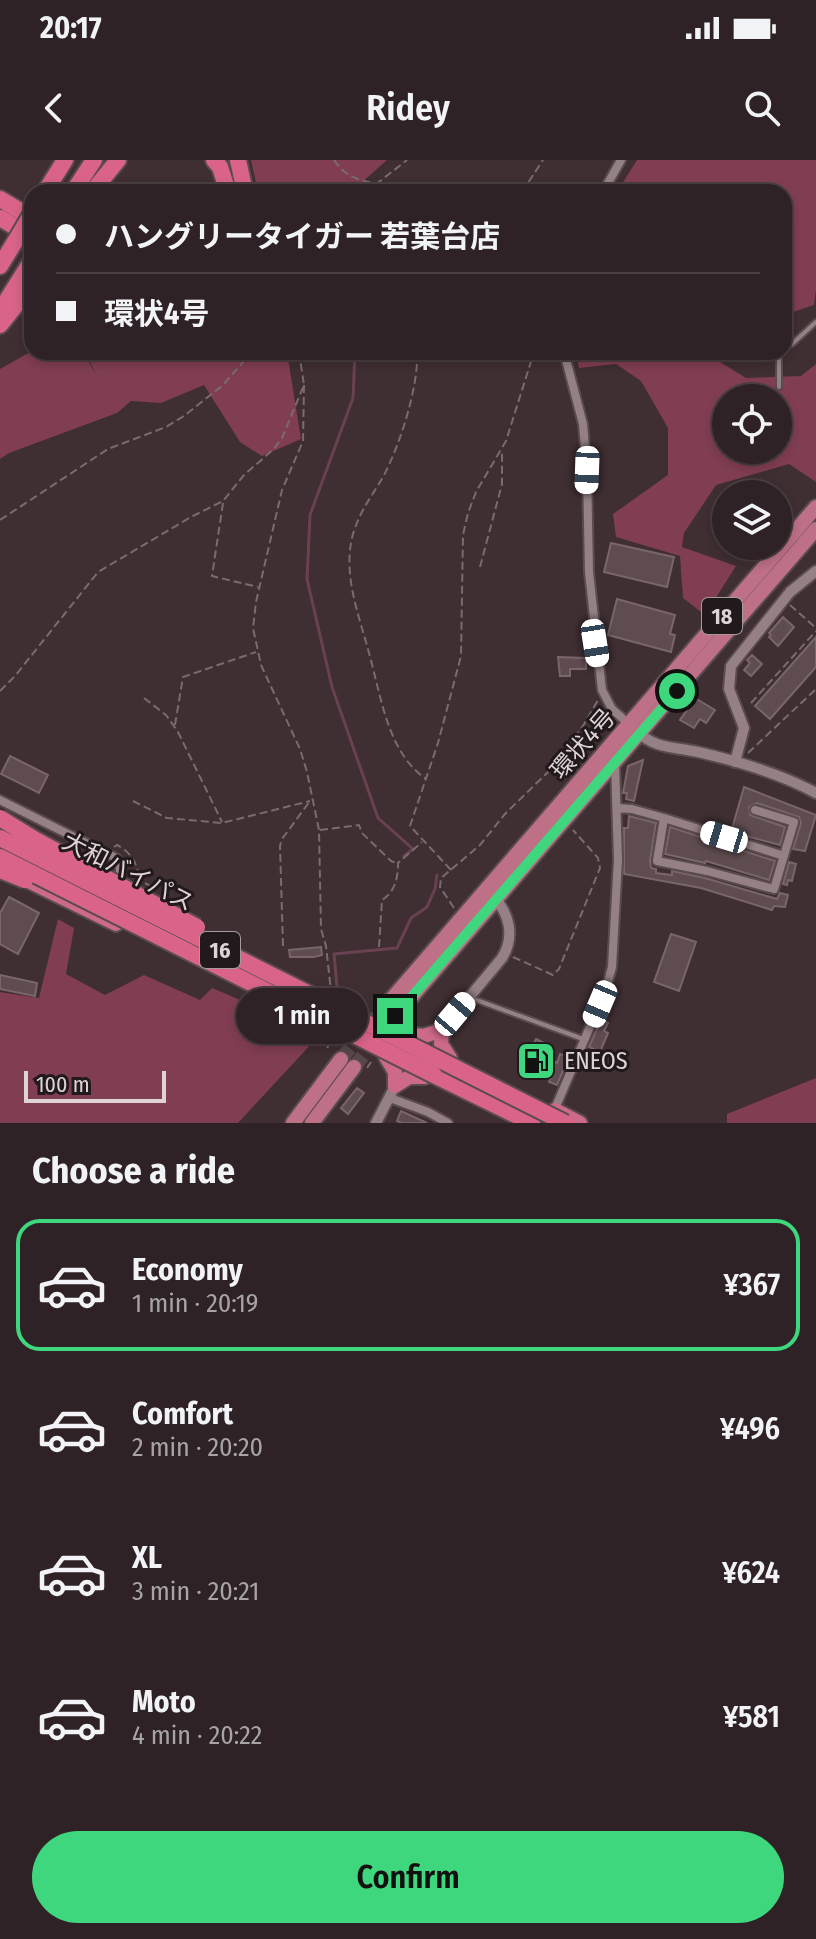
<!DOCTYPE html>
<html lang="en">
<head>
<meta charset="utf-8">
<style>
	body { margin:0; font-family:"Fira Sans Condensed","Noto Sans JP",sans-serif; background:#3b2f32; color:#f1f3f6; height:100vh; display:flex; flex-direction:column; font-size:30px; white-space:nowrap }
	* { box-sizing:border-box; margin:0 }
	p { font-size:26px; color:#a7a4a7 }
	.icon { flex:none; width:44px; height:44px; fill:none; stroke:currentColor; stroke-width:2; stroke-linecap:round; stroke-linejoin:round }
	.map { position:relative; height:963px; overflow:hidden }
	.sheet { display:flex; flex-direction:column; background:#2f2226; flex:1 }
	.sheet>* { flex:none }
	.guide { position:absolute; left:24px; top:24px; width:768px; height:176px; border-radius:24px; box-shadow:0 4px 12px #0003,0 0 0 2px #4a3f43; display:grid; align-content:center; height:176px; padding:0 32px; background:#2f2226 }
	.buttons { position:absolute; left:712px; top:224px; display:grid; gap:16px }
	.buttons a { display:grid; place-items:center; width:80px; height:80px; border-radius:50%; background:#2f2226; box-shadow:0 4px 12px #0003,0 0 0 2px #4a3f43; font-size:40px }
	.scale { position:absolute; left:24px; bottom:20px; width:142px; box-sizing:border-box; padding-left:8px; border:4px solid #ded3d5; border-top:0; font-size:22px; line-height:28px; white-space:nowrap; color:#ded3d5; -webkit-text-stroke:6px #21191b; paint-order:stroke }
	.end { position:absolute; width:36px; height:36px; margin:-18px; border:10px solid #3fd77d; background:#111; box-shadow:0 0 0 4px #111 }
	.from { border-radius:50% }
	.bubble { position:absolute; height:56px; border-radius:28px; background:#2f2226; box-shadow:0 4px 12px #0003,0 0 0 2px #4a3f43; font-size:26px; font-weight:600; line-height:56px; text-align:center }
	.car { position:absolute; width:24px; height:48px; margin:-24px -12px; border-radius:10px; box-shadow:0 0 6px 2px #0007; background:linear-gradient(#fff 24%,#345 0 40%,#fff 0 76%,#345 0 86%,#fff 0) }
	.guide b { display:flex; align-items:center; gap:28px; height:76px; font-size:30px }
	.guide b+b { border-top:2px solid #4a3f43 }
	.guide i { width:20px; height:20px; background:#f1f3f6 }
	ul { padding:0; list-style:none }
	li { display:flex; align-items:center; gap:24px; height:132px; margin:0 16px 12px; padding:0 16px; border:4px solid transparent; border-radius:24px }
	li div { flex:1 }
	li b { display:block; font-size:30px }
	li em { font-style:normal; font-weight:600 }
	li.active { border-color:#3fd77d }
	li>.icon { width:72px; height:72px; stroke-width:1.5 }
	h2 { padding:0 32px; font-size:36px; line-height:96px }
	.button { display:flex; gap:16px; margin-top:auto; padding:16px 32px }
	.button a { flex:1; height:92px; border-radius:48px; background:#3fd77d; color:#111; font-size:32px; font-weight:600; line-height:92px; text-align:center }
	.status { display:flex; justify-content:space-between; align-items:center; height:56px; padding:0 40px; background:#2f2226; direction:ltr }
	.status svg { height:22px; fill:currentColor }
	header { display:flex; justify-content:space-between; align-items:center; height:104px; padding:0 32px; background:#2f2226; font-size:36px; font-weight:600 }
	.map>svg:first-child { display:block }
	.green { fill:#813e52; fill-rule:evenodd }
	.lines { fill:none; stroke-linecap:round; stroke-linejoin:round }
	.stream { stroke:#6a4151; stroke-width:3 }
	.building { fill:#5f4c51; stroke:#79656a; stroke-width:2 }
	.primary-tunnel { stroke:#57474a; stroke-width:14; stroke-dasharray:14 7; stroke-linecap:butt }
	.service-casing { stroke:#594b4e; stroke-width:8 }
	.minor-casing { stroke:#594b4e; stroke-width:12 }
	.tertiary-casing { stroke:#594b4e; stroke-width:14 }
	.primary-casing { stroke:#594b4e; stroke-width:18 }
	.trunk-casing { stroke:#594b4e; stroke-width:18 }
	.motorway-casing { stroke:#594b4e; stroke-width:20 }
	.path { stroke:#7a6b6e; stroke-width:2; stroke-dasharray:8 4; stroke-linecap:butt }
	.service { stroke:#958185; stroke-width:4 }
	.minor { stroke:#958185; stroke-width:8 }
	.tertiary { stroke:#958185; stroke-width:10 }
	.primary { stroke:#be7087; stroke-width:14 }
	.trunk { stroke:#cc6a88; stroke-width:14 }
	.motorway { stroke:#d96488; stroke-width:16 }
	.motorway-bridge-casing { stroke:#594b4e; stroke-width:20; stroke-linecap:butt }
	.motorway-bridge { stroke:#d96488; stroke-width:16 }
	.route { stroke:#3fd77d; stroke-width:10 }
	.labels { text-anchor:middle; stroke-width:6; stroke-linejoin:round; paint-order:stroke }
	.shield { fill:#21191b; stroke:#a59b9d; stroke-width:2 }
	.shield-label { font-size:22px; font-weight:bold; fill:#ded3d5 }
	.street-label { font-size:24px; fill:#ded3d5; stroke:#21191b }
	.poi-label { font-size:24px; fill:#ded3d5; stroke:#21191b; text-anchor:start }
</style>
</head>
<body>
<div class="status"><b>20:17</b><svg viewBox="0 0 49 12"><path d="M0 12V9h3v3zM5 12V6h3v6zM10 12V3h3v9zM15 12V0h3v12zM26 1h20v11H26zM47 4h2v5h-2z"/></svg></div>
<header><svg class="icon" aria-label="back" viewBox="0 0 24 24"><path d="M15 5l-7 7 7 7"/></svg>Ridey<svg class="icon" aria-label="search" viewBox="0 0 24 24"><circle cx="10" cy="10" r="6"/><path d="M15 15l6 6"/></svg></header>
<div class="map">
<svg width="816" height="963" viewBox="0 0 816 963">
	<rect width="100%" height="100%" fill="#3f2e32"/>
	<path class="green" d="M 251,0 L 387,0 L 351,32 L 258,32 Z
		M 637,0 L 816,0 L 816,130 L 814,145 L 784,155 L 784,32 L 617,32 Z
		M 32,191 L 83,192 L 97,216 L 85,192 L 287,192 L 301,279 L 262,296 L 240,282 L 204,225 L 161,243 L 131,241 L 117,253 L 9,293 L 0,299 L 0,209 Z
		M 576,192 L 704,192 L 746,218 L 801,216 L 816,204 L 816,322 L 789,304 L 716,325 L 684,373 L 682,387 L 736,406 L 705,455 L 683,438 L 680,396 L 616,377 L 613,354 L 668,315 L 668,268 L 641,221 L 616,204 L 579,208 ZM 726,238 L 778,238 L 778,290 L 726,290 Z
		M 58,759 L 74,768 L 66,814 L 105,835 L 144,815 L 200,840 L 212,828 L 245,842 L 314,881 L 238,963 L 0,963 L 0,832 L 39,838 Z
		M 816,918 L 816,963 L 727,963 L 727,954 Z"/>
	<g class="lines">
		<path class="stream" d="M 355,192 L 353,238 L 310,355 L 307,419 L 332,527 L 378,658 L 413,689 L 404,696
			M 337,827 L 334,794 L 397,788 L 411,758 L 427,747 L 435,729 L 437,715"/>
	</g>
	<path class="building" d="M 611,383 L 674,397 L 667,427 L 604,412 Z
		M 617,439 L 675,455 L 670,474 L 675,475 L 671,492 L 608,475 Z
		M 783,457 L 794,467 L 778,486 L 769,477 L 771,475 L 769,473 Z
		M 816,477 L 816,507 L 770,559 L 755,546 Z
		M 752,495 L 762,504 L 751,516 L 744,510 L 750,503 L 747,500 Z
		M 558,497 L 586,498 L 586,509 L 570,509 L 570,516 L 560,516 Z
		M 695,538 L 715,550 L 706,563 L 700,559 L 694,568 L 680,560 L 687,550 L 684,547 L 690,539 Z
		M 10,596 L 48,615 L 39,633 L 1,614 Z
		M 643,600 L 634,641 L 626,639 L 627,633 L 623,633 L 628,606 Z
		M 744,627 L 816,655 L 805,691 L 793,689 L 801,663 L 799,657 L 757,643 L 749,647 L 750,655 L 785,667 L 780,685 L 731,672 Z
		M 629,656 L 656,663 L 650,701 L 651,708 L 656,709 L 656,713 L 672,715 L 672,711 L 705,718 L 777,739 L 780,733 L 788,735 L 785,747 L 774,746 L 772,750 L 701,728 L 624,714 L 624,668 L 628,668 Z
		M 670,667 L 775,701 L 769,720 L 706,701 L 705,703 L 665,694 Z
		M 789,702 L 796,704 L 792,721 L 788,720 L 787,725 L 783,724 Z
		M 9,737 L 39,753 L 18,794 L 0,784 L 0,753 Z
		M 671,774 L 696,782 L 679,831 L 654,822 Z
		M 321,787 L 322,795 L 314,797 L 290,797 L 289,790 Z
		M 0,815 L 37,823 L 35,836 L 0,829 Z
		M 601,860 L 608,863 L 604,871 L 608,873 L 600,892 L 589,887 Z
		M 536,879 L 548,885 L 543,896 L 557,903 L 560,894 L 569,897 L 557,925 L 549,922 L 553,911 L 539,903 L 531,918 L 520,912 Z
		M 357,928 L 364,933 L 348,954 L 341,948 Z
		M 401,951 L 427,963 L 402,963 L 397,961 Z"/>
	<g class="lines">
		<path class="primary-tunnel" d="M 341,899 L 383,849
			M 354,907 L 395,856"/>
		<defs>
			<path id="service" d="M 784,186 L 792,184 L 816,162
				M 779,227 L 779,192
				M 471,838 L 583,879"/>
			<path id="minor" d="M 603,32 L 621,0
				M 564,192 L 583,264 L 587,310 L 589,412 L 602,530 L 612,549 L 629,564
				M 0,640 L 116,698 C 122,709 121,715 116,725
				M 617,648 L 632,649 L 664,658 L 784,696
				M 664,658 L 657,701 L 707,711 L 774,729 L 794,662 L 755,650
				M 390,938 L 428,952 L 448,963
				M 554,951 L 606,829 L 612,807 L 618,700 L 615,602"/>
			<path id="tertiary" d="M 635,570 C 657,590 671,586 698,592 C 737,601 781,614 816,633
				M 735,602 L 744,568 L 729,529 L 731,506 L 790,432 L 816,411
				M 442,870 L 502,798 C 515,777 510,754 493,736
				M 376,963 L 395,926"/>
			<path id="primary" d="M 383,849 L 816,347
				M 395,856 L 816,369
				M 293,963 L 341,899
				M 312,963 L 354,907"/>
			<path id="trunk" d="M 16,715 L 116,764
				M 403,874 L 424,876 L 442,870 L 441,884 L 450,898
				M 386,897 L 395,912 L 395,926
				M 395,926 L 409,917 L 425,917
				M 555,950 L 580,963"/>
			<path id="motorway" d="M 214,0 L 220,7 L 228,32
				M 238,0 L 245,32
				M 45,32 L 65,0
				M 73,32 L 94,0
				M 92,32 L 118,0
				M 0,39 L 32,58
				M 0,58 L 32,77
				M 0,106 L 16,80
				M 0,151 L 32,100
				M 0,165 L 32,125
				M 434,915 L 532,963"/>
		</defs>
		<use href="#service" class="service-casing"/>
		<use href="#minor" class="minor-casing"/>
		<use href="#tertiary" class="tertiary-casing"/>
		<use href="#primary" class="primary-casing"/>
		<use href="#trunk" class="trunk-casing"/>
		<use href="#motorway" class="motorway-casing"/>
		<path class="path" d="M 334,0 C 344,15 358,21 376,23
			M 366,32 L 407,0
			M 522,32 L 543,0
			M 417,192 C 419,225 400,285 384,315 C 372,337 361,348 353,374 C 342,414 359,455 369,493 C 381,535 387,592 426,619
			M 304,225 L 303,281 L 282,330 L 256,442 L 253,468 L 261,505 L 300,589 L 307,612 L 319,670 L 321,769 L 326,786 L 331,831
			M 223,343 L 212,416 L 258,427
			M 0,360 L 108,289 L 166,267 L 184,256 L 223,225 L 252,192
			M 480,407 L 502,324 L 502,291
			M 790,445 L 816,468
			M 0,531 L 15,516 L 98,412 L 191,357 L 223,341 L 244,315 L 274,289 L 282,278 L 304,225 L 299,192
			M 144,538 L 166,555 L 178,572 L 222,662
			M 751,543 L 816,471
			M 175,565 L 183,517 L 256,492
			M 748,593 L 816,529
			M 133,641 L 167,658 L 222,663 L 310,641
			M 320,670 L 359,665 L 362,673 L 391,701 L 396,703
			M 114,687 L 117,685 C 132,693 138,704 139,721
			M 451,710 L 410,666 L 438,583 L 461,496 L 463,375 L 468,353 L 476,332 L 506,281 L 534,192
			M 145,723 L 156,729
			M 454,748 L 440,727 L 441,718 L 480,685 L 505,654 L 550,610 L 583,566 L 598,540
			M 283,786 L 280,686 L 282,679 L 310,641
			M 379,787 L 382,740 C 395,732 398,718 398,703 L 422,682
			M 513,797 L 553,815 L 559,809 L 600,708 L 598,698 L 573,670
			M 327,888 L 334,877
			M 367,908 L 371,902"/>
		<use href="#service" class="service"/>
		<use href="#minor" class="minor"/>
		<use href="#tertiary" class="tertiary"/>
		<use href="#primary" class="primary"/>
		<use href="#trunk" class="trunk"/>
		<use href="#motorway" class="motorway"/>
		<defs>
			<path id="motorway-bridge" d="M 16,80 L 32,53
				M 0,658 L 34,679 L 197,767
				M 0,678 L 565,963
				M 0,697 L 434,915
				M 0,710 L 25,720"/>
		</defs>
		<use href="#motorway-bridge" class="motorway-bridge-casing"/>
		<use href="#motorway-bridge" class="motorway-bridge"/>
	</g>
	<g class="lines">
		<path class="route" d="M 395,856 L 677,531"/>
	</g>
	<defs>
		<symbol id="fuel-square" viewBox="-11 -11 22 22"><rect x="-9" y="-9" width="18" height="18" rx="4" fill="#3fd77d" stroke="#21191b"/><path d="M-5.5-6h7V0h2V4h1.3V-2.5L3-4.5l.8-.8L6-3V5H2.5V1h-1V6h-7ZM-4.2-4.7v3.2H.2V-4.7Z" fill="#111"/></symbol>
	</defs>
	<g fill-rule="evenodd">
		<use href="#fuel-square" x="514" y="879" width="44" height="44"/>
	</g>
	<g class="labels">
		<g class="shield">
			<rect x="702" y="438" width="40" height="36" rx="6"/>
			<rect x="200" y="772" width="40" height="36" rx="6"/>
		</g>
		<g class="shield-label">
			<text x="722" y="464">18</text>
			<text x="220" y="798">16</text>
		</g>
		<g class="street-label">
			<text transform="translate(583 584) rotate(-49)" y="8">環状4号</text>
			<text transform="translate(128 712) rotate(27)" y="8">大和バイパス</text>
		</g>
		<g class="poi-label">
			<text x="564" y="909">ENEOS</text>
		</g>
	</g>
</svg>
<div class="buttons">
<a><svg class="icon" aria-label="locate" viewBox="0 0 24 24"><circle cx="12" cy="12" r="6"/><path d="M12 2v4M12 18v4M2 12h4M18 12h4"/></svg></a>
<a><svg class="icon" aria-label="layers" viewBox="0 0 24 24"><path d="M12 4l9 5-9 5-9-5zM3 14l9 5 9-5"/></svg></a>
</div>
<div class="scale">100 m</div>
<i class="end from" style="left:677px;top:531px"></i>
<i class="end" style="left:395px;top:856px"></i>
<div class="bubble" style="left:236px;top:828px;width:132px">1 min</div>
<i class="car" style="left:587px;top:310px;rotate:182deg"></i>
<i class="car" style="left:595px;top:483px;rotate:171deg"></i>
<i class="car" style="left:724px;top:677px;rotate:287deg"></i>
<i class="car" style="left:600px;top:844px;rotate:203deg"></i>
<i class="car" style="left:455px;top:854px;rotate:40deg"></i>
<div class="guide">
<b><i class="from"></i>ハングリータイガー 若葉台店</b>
<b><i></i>環状4号</b>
</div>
</div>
<section class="sheet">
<h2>Choose a ride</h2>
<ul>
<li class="active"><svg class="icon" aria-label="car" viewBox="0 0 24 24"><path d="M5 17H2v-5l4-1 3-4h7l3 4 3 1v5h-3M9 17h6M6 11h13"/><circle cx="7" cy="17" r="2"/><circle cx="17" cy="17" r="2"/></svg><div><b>Economy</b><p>1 min · 20:19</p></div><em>¥367</em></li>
<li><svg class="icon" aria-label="car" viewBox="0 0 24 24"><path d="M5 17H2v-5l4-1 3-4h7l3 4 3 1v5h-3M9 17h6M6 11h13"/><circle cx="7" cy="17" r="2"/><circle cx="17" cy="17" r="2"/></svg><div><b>Comfort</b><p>2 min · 20:20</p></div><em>¥496</em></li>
<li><svg class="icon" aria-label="car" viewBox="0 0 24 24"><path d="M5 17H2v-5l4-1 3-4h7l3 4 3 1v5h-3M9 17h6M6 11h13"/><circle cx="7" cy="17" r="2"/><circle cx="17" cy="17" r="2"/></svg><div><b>XL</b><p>3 min · 20:21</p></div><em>¥624</em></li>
<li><svg class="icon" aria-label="car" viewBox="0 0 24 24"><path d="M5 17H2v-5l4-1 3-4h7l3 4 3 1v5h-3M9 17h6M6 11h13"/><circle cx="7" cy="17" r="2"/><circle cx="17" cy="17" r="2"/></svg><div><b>Moto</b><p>4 min · 20:22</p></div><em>¥581</em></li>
</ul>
<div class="button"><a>Confirm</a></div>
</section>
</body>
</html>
